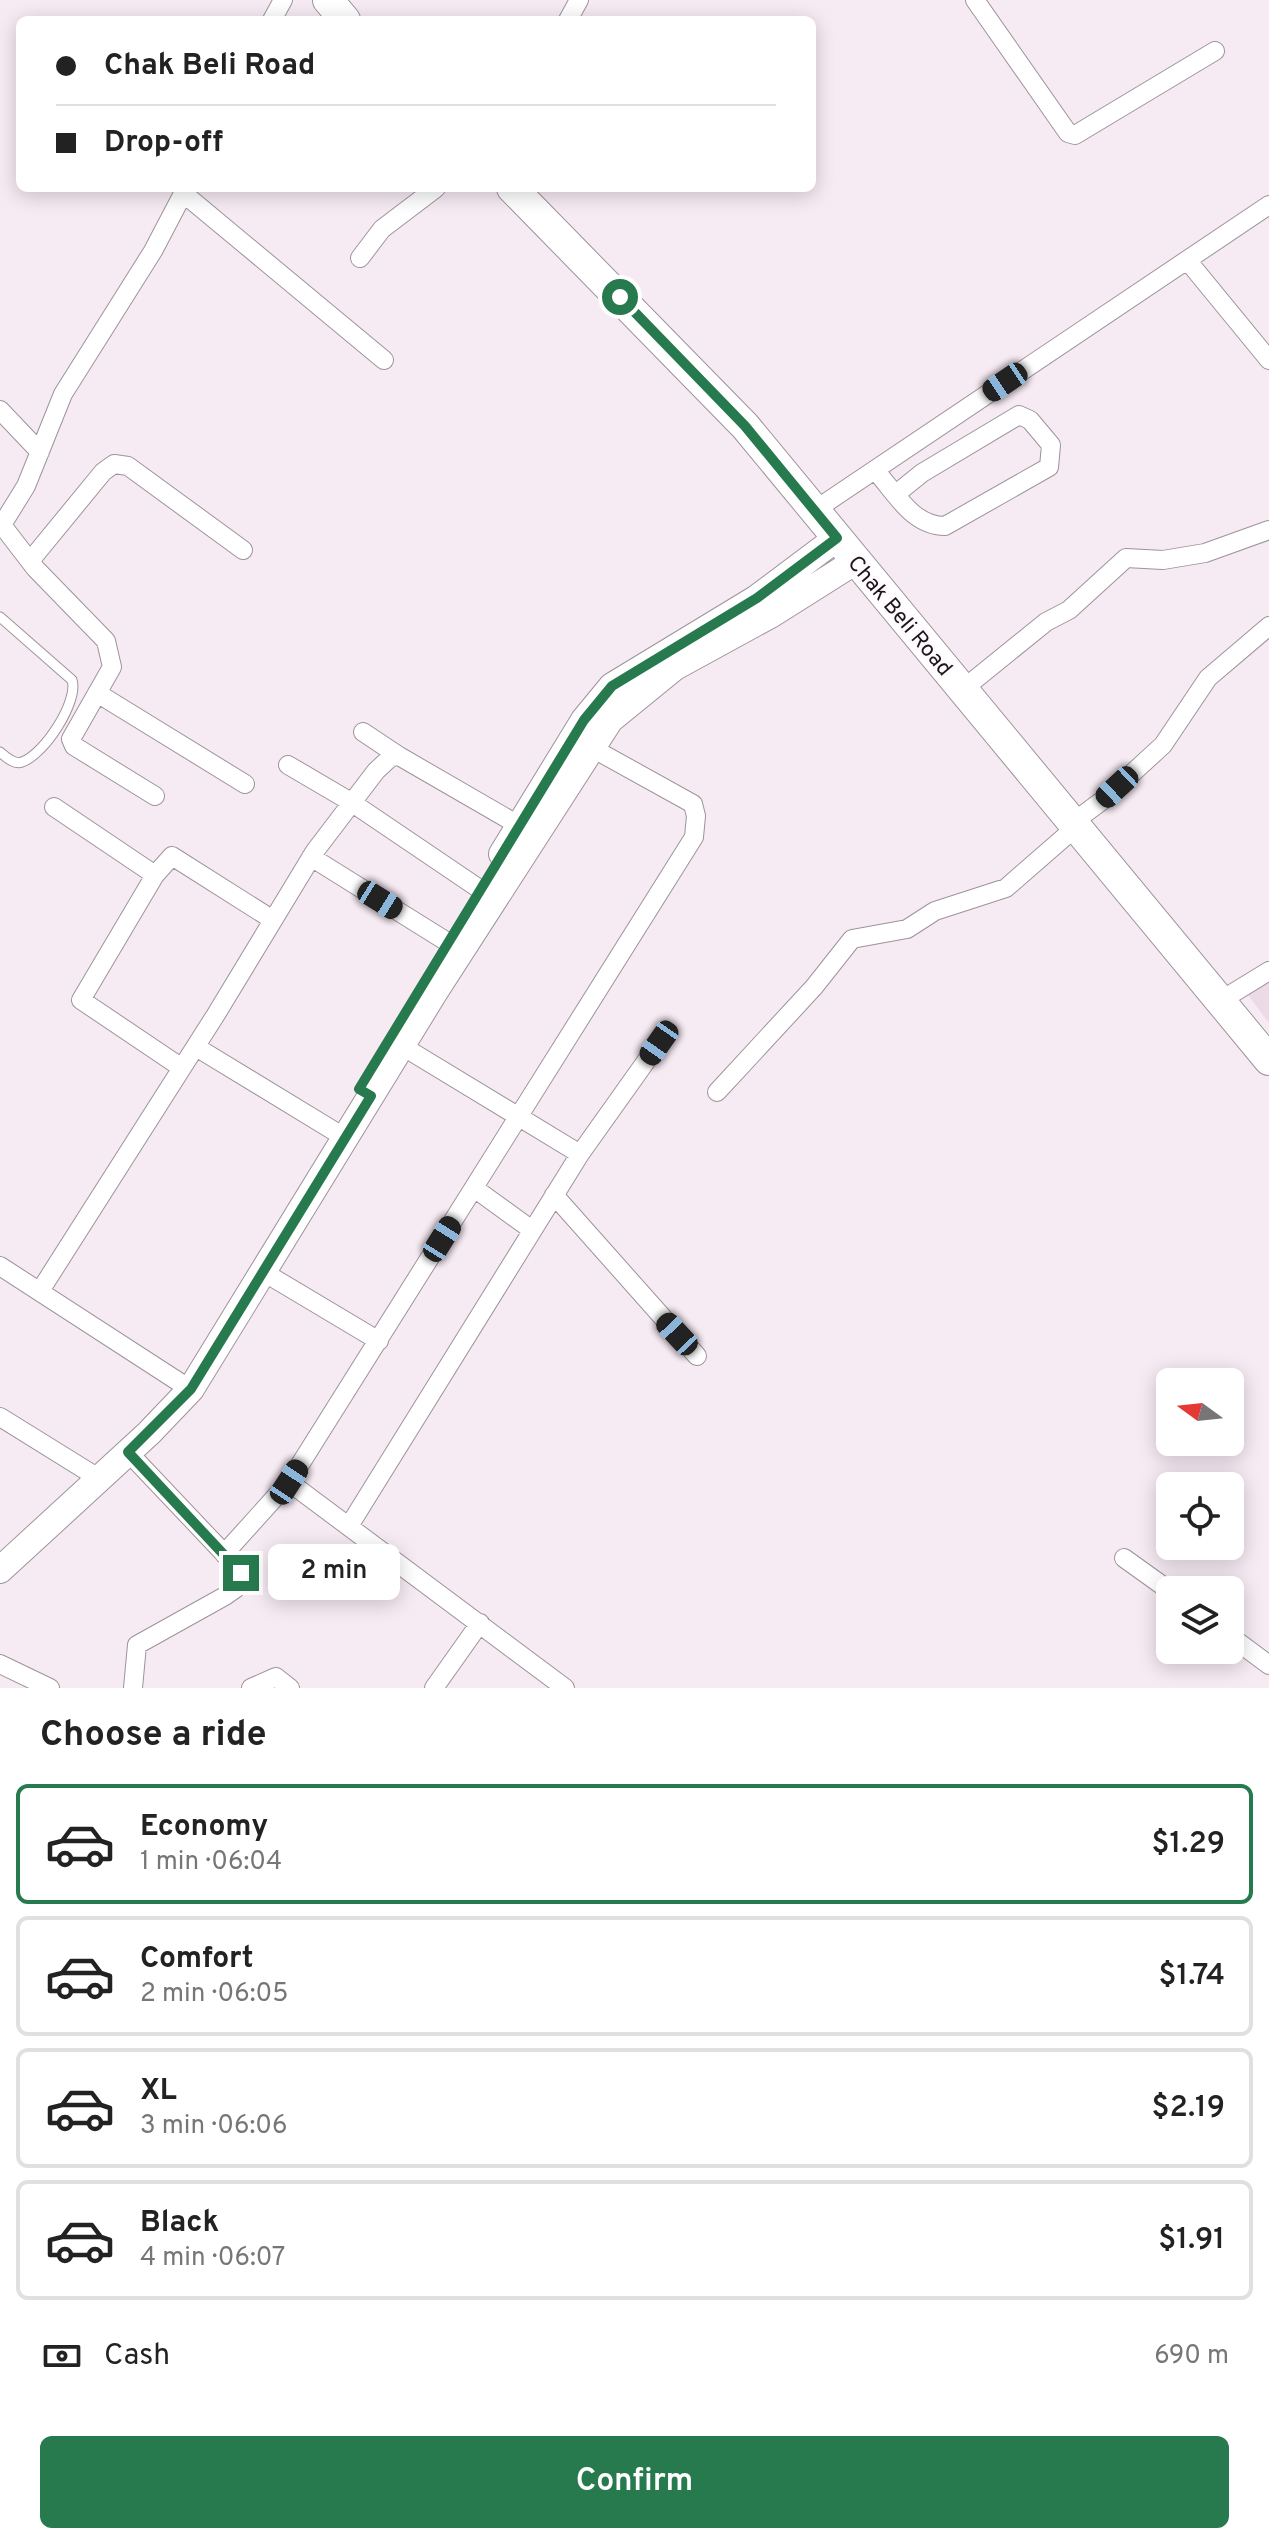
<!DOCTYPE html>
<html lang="en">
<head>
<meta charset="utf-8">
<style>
	body { margin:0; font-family:Overpass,sans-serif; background:#f6f6f6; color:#222; height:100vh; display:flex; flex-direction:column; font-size:30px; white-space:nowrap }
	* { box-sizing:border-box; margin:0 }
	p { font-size:26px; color:#767676 }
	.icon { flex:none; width:44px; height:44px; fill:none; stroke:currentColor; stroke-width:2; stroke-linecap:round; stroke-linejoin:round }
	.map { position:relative; height:1688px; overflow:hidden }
	.drawer { display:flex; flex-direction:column; background:#fff; flex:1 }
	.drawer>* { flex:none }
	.top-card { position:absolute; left:16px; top:16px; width:800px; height:176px; border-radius:12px; box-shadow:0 4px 20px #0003; display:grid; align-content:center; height:176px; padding:0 40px; background:#fff }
	.needle { width:52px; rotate:285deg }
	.buttons { position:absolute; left:1156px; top:1368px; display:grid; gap:16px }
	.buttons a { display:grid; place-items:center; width:88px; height:88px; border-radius:12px; background:#fff; box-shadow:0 4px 20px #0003; font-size:40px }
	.end { position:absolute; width:36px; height:36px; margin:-18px; border:10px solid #267a4d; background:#fff; box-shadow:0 0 0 4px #fff }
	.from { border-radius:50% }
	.bubble { position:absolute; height:56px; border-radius:12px; background:#fff; box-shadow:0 4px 20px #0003; font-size:26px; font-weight:600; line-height:56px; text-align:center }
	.car { position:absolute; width:24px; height:48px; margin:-24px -12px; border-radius:10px; box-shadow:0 0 6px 2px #0007; background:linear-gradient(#222 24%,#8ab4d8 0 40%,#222 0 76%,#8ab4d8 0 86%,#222 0) }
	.top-card b { display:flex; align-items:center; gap:28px; height:76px; font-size:30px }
	.top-card b+b { border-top:2px solid #e0e0e0 }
	.top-card i { width:20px; height:20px; background:#222 }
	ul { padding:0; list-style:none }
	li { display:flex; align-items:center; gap:24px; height:120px; margin:0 16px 12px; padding:0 24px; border:4px solid #e0e0e0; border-radius:12px }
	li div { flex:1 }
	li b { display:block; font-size:30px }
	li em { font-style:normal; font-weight:600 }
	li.active { border-color:#267a4d }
	li>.icon { width:72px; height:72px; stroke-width:1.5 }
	h2 { padding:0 40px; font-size:36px; line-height:96px }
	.pay { display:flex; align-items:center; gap:20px; height:88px; padding:0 40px; font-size:30px }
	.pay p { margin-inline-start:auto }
	.button { display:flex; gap:16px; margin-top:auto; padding:16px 40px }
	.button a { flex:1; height:92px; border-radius:12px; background:#267a4d; color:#fff; font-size:32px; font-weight:600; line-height:92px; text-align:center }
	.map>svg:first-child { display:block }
	.built { fill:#eddae7 }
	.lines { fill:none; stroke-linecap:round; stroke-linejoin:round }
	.lane-casing { stroke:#9e939b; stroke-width:11 }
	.street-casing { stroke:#9e939b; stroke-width:20 }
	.secondary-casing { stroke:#9e939b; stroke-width:28 }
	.primary-casing { stroke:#9e939b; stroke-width:32 }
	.lane { stroke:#fff; stroke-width:9 }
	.street { stroke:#fff; stroke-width:18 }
	.secondary { stroke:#fff; stroke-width:26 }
	.primary { stroke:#fff; stroke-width:30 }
	.route { stroke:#267a4d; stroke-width:10 }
	.labels { text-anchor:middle; stroke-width:6; stroke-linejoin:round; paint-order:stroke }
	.street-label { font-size:22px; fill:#1a1619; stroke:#fffafd }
</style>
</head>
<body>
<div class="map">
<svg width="1269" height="1688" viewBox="0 0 1269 1688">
	<rect width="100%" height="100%" fill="#f6eaf3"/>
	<path class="built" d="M 1269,983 L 1269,1023 L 1248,995 Z"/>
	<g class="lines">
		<defs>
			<path id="lane" d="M 0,617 L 72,680 C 79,701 44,755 22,762 C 14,765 6,757 0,752"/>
			<path id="street" d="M 975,0 L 1068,133 L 1075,135 L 1215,51
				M 272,20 L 283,0
				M 568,20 L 579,0
				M 183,193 L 384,360
				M 360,258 L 382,229 L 436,188
				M 1187,260 L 1269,360
				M 0,410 L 40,452
				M 875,470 C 895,492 912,526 945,526 L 1049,467 L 1051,445 L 1030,420 L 1019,415 L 922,473 L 896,494
				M 815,510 L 1269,205
				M 2,525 L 35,568 L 106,641 L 112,667 L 71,739 L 74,746 L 155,796
				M 0,528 L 26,486 L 63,394 L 153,251 L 186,188
				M 30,561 L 103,472 L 114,464 L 128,466 L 243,550
				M 962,690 L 1046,622 L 1069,610 L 1126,558 L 1163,560 L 1205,553 L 1269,530
				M 97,693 L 245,784
				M 363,732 L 399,756
				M 288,765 L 351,802 L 481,890
				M 54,807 L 155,875
				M 1072,823 L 1103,800 L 1163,745 L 1208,678 L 1269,626
				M 311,857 L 449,943
				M 1220,1001 L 1269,971
				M 402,1046 L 580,1154
				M 196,1047 L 334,1131
				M 182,1068 L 81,1000 L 155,875 L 172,856 L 273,920
				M 717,1092 L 814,987 L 852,939 L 907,929 L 935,911 L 1006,888 L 1076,827
				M 474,1188 L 532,1230
				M 554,1195 L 697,1356
				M 0,1266 L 179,1382
				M 265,1273 L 379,1341
				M 40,1291 L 215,1016 L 315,851 L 376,771 L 391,757 L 399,756 L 520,826
				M 0,1417 L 100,1479
				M 128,1452 L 236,1566 L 241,1579 L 235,1589 L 225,1596 L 137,1645 L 133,1688
				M 289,1482 L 565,1688
				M 349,1526 L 580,1154 L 659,1043
				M 224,1554 L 289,1482 L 694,837 L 696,816 L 693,804 L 592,748
				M 1124,1558 L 1170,1591
				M 1230,1636 L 1269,1665
				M 0,1664 L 50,1688
				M 251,1688 L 276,1677 L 290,1688
				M 434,1688 L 480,1623"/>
			<path id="secondary" d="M 502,854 L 584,720 L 612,686 L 757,598 L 837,538
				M 0,1570 L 149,1433 L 191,1389 L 434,993 L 610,720 L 675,667 L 772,614 L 856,561"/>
			<path id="primary" d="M 328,0 L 345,20
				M 512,188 L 745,426 L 1269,1060"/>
		</defs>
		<use href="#lane" class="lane-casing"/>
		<use href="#street" class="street-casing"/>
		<use href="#secondary" class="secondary-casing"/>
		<use href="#primary" class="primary-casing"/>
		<use href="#lane" class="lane"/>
		<use href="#street" class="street"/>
		<use href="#secondary" class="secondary"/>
		<use href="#primary" class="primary"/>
	</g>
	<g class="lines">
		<path class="route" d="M 241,1573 L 128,1452 L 191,1389 L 371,1096 L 359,1089 L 584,720 L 612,686 L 757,598 L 837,538 L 745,426 L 620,297"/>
	</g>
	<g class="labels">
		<g class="street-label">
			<text transform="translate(901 615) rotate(50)" y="8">Chak Beli Road</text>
		</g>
	</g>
</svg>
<div class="buttons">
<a><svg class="needle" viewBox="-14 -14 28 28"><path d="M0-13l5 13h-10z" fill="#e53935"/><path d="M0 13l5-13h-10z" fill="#767676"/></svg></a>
<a><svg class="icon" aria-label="locate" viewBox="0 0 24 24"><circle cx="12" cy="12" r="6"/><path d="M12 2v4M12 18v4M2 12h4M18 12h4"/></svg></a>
<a><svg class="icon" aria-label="layers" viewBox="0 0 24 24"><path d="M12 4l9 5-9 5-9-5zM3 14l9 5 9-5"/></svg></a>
</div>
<i class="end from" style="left:620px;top:297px"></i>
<i class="end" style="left:241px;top:1573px"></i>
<div class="bubble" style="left:268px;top:1544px;width:132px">2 min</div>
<i class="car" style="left:1005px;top:382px;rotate:236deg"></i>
<i class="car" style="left:1117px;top:787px;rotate:227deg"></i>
<i class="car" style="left:380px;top:900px;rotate:122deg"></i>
<i class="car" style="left:659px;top:1043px;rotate:215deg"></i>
<i class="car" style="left:442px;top:1239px;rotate:32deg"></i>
<i class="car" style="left:677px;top:1334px;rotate:317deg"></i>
<i class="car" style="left:289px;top:1482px;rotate:33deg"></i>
<div class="top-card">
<b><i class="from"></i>Chak Beli Road</b>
<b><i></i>Drop-off</b>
</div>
</div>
<section class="drawer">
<h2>Choose a ride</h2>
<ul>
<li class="active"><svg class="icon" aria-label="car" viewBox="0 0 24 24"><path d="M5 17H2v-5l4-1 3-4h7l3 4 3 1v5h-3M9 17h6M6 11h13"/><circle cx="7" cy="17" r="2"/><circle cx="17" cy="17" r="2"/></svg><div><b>Economy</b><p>1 min · 06:04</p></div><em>$1.29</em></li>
<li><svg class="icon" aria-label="car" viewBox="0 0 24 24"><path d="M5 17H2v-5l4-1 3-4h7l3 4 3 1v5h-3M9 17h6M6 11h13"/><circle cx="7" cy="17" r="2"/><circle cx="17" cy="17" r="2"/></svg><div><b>Comfort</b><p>2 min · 06:05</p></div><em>$1.74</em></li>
<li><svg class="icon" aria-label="car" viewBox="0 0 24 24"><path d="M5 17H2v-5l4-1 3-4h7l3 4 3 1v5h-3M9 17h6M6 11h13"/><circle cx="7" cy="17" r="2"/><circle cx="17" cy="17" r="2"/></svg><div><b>XL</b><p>3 min · 06:06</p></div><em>$2.19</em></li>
<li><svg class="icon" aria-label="car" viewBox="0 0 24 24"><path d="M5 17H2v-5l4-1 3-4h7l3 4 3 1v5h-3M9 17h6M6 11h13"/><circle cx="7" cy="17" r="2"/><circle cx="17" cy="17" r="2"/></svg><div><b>Black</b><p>4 min · 06:07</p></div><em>$1.91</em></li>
</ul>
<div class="pay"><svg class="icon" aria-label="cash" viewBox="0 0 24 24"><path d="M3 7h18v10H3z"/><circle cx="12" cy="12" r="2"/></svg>Cash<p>690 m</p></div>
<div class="button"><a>Confirm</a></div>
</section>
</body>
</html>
